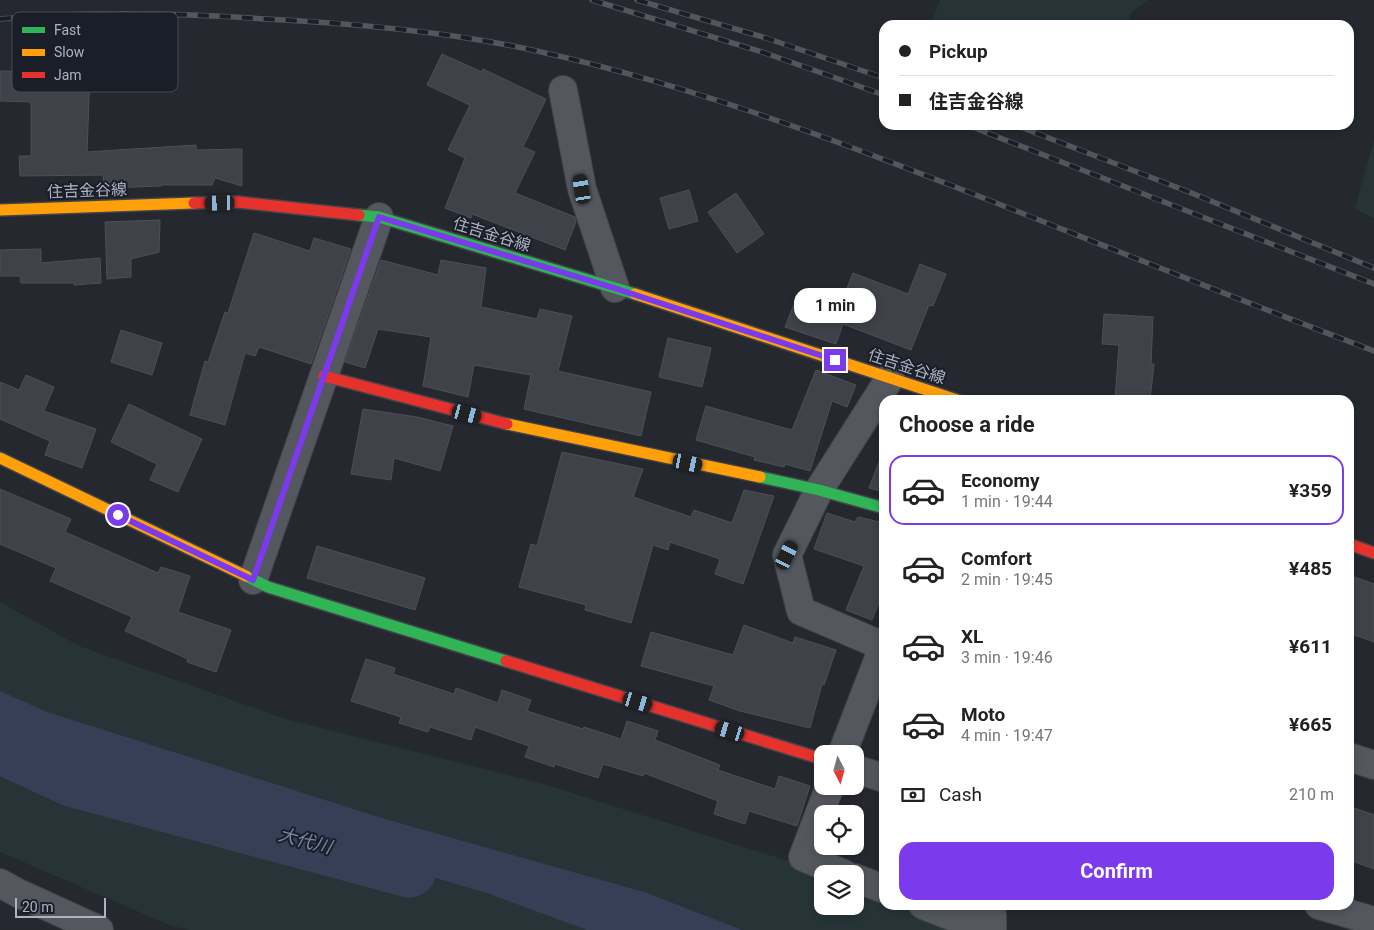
<!DOCTYPE html>
<html lang="en">
<head>
<meta charset="utf-8">
<style>
	body { margin:0; font-family:Roboto,"Noto Sans JP",sans-serif; background:#f2f2f2; color:#222; height:100vh; display:flex; flex-direction:column; font-size:19px; white-space:nowrap }
	* { box-sizing:border-box; margin:0 }
	p { font-size:16px; color:#767676 }
	.icon { flex:none; width:28px; height:28px; fill:none; stroke:currentColor; stroke-width:2; stroke-linecap:round; stroke-linejoin:round }
	.map { position:relative; flex:1; overflow:hidden }
	.drawer { position:absolute; left:879px; top:395px; width:475px; height:515px; display:flex; flex-direction:column; background:#fff; border-radius:15px; box-shadow:0 2px 8px #0003 }
	.drawer>* { flex:none }
	.banner { position:absolute; left:879px; top:20px; width:475px; height:110px; border-radius:15px; box-shadow:0 2px 8px #0003; display:grid; align-content:center; height:110px; padding:0 20px; background:#fff }
	.needle { width:32px; rotate:174deg }
	.tools { position:absolute; left:814px; top:745px; display:grid; gap:10px }
	.tools a { display:grid; place-items:center; width:50px; height:50px; border-radius:10px; background:#fff; box-shadow:0 2px 8px #0003; font-size:25px }
	.scale { position:absolute; left:15px; bottom:12px; width:91px; box-sizing:border-box; padding-left:5px; border:2px solid #aeb3c1; border-top:0; font-size:14px; line-height:18px; white-space:nowrap; color:#aeb3c1; -webkit-text-stroke:4px #191e29; paint-order:stroke }
	.end { position:absolute; width:22px; height:22px; margin:-11px; border:6px solid #7c3aed; background:#fff; box-shadow:0 0 0 2px #fff }
	.from { border-radius:50% }
	.bubble { position:absolute; height:35px; border-radius:15px; background:#fff; box-shadow:0 2px 8px #0003; font-size:16px; font-weight:700; line-height:35px; text-align:center }
	.car { position:absolute; width:15px; height:30px; margin:-15px -8px; border-radius:6px; box-shadow:0 0 4px 1px #0007; background:linear-gradient(#222 24%,#8ab4d8 0 40%,#222 0 76%,#8ab4d8 0 86%,#222 0) }
	.banner b { display:flex; align-items:center; gap:18px; height:48px; font-size:19px }
	.banner b+b { border-top:1px solid #e0e0e0 }
	.banner i { width:12px; height:12px; background:#222 }
	ul { padding:0; list-style:none }
	li { display:flex; align-items:center; gap:15px; height:70px; margin:0 10px 8px; padding:0 10px; border:2px solid transparent; border-radius:15px }
	li div { flex:1 }
	li b { display:block; font-size:19px }
	li em { font-style:normal; font-weight:700 }
	li.on { border-color:#7c3aed }
	li>.icon { width:45px; height:45px; stroke-width:1.5 }
	h2 { padding:0 20px; font-size:22px; line-height:60px }
	.pay { display:flex; align-items:center; gap:12px; height:55px; padding:0 20px; font-size:19px }
	.pay p { margin-inline-start:auto }
	.action { display:flex; gap:10px; margin-top:auto; padding:10px 20px }
	.action a { flex:1; height:58px; border-radius:15px; background:#7c3aed; color:#fff; font-size:20px; font-weight:700; line-height:58px; text-align:center }
	.map>svg:first-child { display:block }
	.green { fill:#263438 }
	.water { fill:#354057 }
	.lines { fill:none; stroke-linecap:round; stroke-linejoin:round }
	.river { stroke:#354057; stroke-width:55 }
	.building { fill:#3f4248; stroke:#4c5057 }
	.street-casing { stroke:#414348; stroke-width:30 }
	.fast-casing { stroke:#414348; stroke-width:14 }
	.slow-casing { stroke:#414348; stroke-width:14 }
	.jam-casing { stroke:#414348; stroke-width:14 }
	.street { stroke:#54575e; stroke-width:28 }
	.fast { stroke:#30b455; stroke-width:11 }
	.slow { stroke:#ff9f0a; stroke-width:11 }
	.jam { stroke:#e5322d; stroke-width:11 }
	.rail-casing { stroke:#53565b; stroke-width:5.5 }
	.rail { stroke:#191e29; stroke-width:4; stroke-dasharray:11; stroke-linecap:butt }
	.route { stroke:#7c3aed; stroke-width:6 }
	.labels { text-anchor:middle; stroke-width:4; stroke-linejoin:round; paint-order:stroke }
	.street-label { font-size:16px; fill:#aeb3c1; stroke:#191e29 }
	.water-label { font-size:18px; font-style:italic; fill:#7886a8; stroke:#191e29 }
	.key { fill:#191e29; stroke:#464b57; stroke-width:1 }
	.key-label { font-size:14px; fill:#aeb3c1 }
</style>
</head>
<body>
<div class="map">
<svg width="1374" height="930" viewBox="0 0 1374 930">
	<rect width="100%" height="100%" fill="#25282f"/>
	<path class="green" d="M 940,0 L 1148,0 L 1132,12 L 1126,25 L 930,25 Z
		M 1374,139 L 1374,218 L 1355,209 Z
		M 0,602 L 79,646 L 286,719 L 547,785 L 829,874 L 822,874 L 822,906 L 855,906 L 855,882 L 884,891 L 884,905 L 923,905 L 987,930 L 190,930 L 172,926 L 0,852 Z"/>
	<path class="water" d="M 0,691 L 47,712 L 385,819 L 644,892 L 742,930 L 587,930 L 487,893 L 0,750 Z"/>
	<g class="lines">
		<path class="river" d="M 0,746 L 74,780 L 409,870"/>
	</g>
	<path class="building" d="M 442,54 L 482,72 L 483,69 L 546,99 L 523,147 L 535,152 L 515,193 L 575,217 L 576,222 L 565,250 L 472,214 L 471,218 L 445,208 L 465,158 L 448,150 L 470,105 L 427,85 Z
		M 0,71 L 90,74 L 87,152 L 196,145 L 196,150 L 242,149 L 242,186 L 215,178 L 212,185 L 161,185 L 161,186 L 110,188 L 118,190 L 104,191 L 103,175 L 20,176 L 19,156 L 31,156 L 31,102 L 0,101 Z
		M 689,190 L 698,221 L 669,229 L 660,198 Z
		M 736,193 L 764,234 L 737,253 L 708,212 Z
		M 160,220 L 159,252 L 131,259 L 131,277 L 107,279 L 105,222 Z
		M 254,233 L 310,251 L 314,238 L 351,249 L 311,364 L 259,347 L 255,356 L 245,353 L 225,425 L 190,415 L 205,361 L 208,362 L 225,312 L 228,313 Z
		M 41,249 L 41,263 L 100,258 L 101,283 L 74,285 L 74,283 L 21,283 L 20,276 L 0,276 L 0,250 Z
		M 381,260 L 438,275 L 441,260 L 486,268 L 481,307 L 537,319 L 540,309 L 572,316 L 558,371 L 651,392 L 641,436 L 524,409 L 531,375 L 474,365 L 468,397 L 423,386 L 431,337 L 378,329 L 365,368 L 345,362 Z
		M 920,264 L 946,274 L 933,306 L 929,305 L 911,350 L 843,324 L 836,344 L 785,327 L 798,294 L 839,309 L 853,273 L 908,294 Z
		M 1104,314 L 1153,317 L 1151,364 L 1154,364 L 1150,400 L 1115,400 L 1119,345 L 1102,344 Z
		M 121,330 L 162,343 L 152,375 L 111,362 Z
		M 668,338 L 711,348 L 702,387 L 659,377 Z
		M 816,370 L 856,385 L 847,407 L 832,401 L 810,471 L 785,464 L 784,467 L 754,460 L 755,457 L 696,440 L 706,406 L 792,430 Z
		M 26,375 L 54,387 L 44,411 L 96,429 L 82,468 L 45,455 L 50,441 L 0,419 L 0,382 L 19,390 Z
		M 129,404 L 202,439 L 178,492 L 150,480 L 157,464 L 111,442 Z
		M 363,409 L 417,417 L 453,426 L 440,471 L 394,458 L 391,480 L 351,474 Z
		M 562,452 L 643,469 L 633,497 L 691,517 L 694,510 L 732,523 L 744,490 L 774,496 L 743,584 L 715,574 L 720,559 L 670,542 L 668,550 L 653,545 L 631,623 L 585,610 L 586,605 L 519,587 L 531,544 L 537,546 Z
		M 882,454 L 884,454 L 884,492 L 869,488 Z
		M 0,489 L 71,519 L 65,532 L 158,573 L 161,567 L 190,576 L 178,612 L 231,630 L 216,672 L 187,662 L 188,659 L 125,631 L 132,617 L 50,581 L 56,568 L 0,544 Z
		M 827,513 L 855,522 L 858,517 L 884,523 L 884,590 L 872,620 L 846,610 L 864,566 L 814,549 Z
		M 317,546 L 425,578 L 415,610 L 307,578 Z
		M 1349,575 L 1374,584 L 1374,642 L 1349,633 Z
		M 744,625 L 793,643 L 795,637 L 836,650 L 824,685 L 822,684 L 810,728 L 740,711 L 709,700 L 714,686 L 641,666 L 651,632 L 733,655 Z
		M 366,659 L 395,668 L 393,674 L 454,694 L 456,688 L 498,703 L 502,690 L 531,700 L 527,711 L 583,729 L 584,727 L 621,739 L 627,721 L 658,731 L 655,740 L 720,765 L 718,770 L 775,789 L 779,776 L 810,786 L 797,826 L 749,811 L 745,824 L 714,814 L 718,801 L 644,773 L 643,776 L 603,764 L 598,778 L 555,764 L 554,767 L 525,757 L 529,746 L 475,727 L 471,740 L 430,727 L 428,732 L 399,723 L 401,717 L 351,701 Z
		M 1349,806 L 1374,815 L 1374,869 L 1349,860 Z"/>
	<g class="lines">
		<defs>
			<path id="street" d="M 563,90 L 582,189 L 615,288
				M 253,580 L 379,217
				M 883,646 L 801,611 L 787,555 L 819,490 L 890,378
				M 842,754 L 884,645
				M 1349,757 L 1374,765
				M 855,769 L 884,778
				M 830,786 L 803,857 L 844,874
				M 855,878 L 884,889
				M 0,883 L 18,893 L 99,930
				M 923,905 L 987,930
				M 988,905 L 992,915 L 992,930
				M 1319,905 L 1374,921"/>
			<path id="fast" d="M 359,215 L 379,217 L 635,294
				M 760,477 L 819,490 L 884,508
				M 246,576 L 268,587 L 506,661"/>
			<path id="slow" d="M 0,210 L 194,203
				M 635,294 L 957,400
				M 507,424 L 760,477
				M 0,458 L 246,576"/>
			<path id="jam" d="M 194,203 L 238,202 L 359,215
				M 324,376 L 507,424
				M 1349,544 L 1374,553
				M 506,661 L 822,759"/>
		</defs>
		<use href="#street" class="street-casing"/>
		<use href="#fast" class="fast-casing"/>
		<use href="#slow" class="slow-casing"/>
		<use href="#jam" class="jam-casing"/>
		<use href="#street" class="street"/>
		<use href="#fast" class="fast"/>
		<use href="#slow" class="slow"/>
		<use href="#jam" class="jam"/>
		<defs>
			<path id="rail" d="M 592,0 L 765,53 L 884,95
				M 637,0 L 766,38 L 884,78
				M 0,19 C 88,11 177,13 266,19 C 347,23 428,30 508,45 C 673,78 831,138 986,199 C 1115,250 1244,302 1374,351
				M 967,125 L 1374,284
				M 1015,125 L 1189,192 L 1374,268"/>
		</defs>
		<use href="#rail" class="rail-casing"/>
		<use href="#rail" class="rail"/>
	</g>
	<g class="lines">
		<path class="route" d="M 118,515 L 253,580 L 379,217 L 614,288 L 835,360"/>
	</g>
	<g class="labels">
		<g class="street-label">
			<text transform="translate(87 190) rotate(-2)" y="6">住吉金谷線</text>
			<text transform="translate(492 234) rotate(17)" y="6">住吉金谷線</text>
			<text transform="translate(907 366) rotate(18)" y="6">住吉金谷線</text>
		</g>
		<g class="water-label">
			<text transform="translate(305 841) rotate(15)" y="6">大代川</text>
		</g>
	</g>
	<rect x="12" y="12" width="166" height="80" rx="8" class="key"/>
	<rect x="22" y="27" width="23" height="6" fill="#30b455"/>
	<rect x="22" y="49" width="23" height="7" fill="#ff9f0a"/>
	<rect x="22" y="72" width="23" height="6" fill="#e5322d"/>
	<g class="key-label">
		<text x="54" y="35">Fast</text>
		<text x="54" y="57">Slow</text>
		<text x="54" y="80">Jam</text>
	</g>
</svg>
<div class="tools">
<a><svg class="needle" viewBox="-14 -14 28 28"><path d="M0-13l5 13h-10z" fill="#e53935"/><path d="M0 13l5-13h-10z" fill="#767676"/></svg></a>
<a><svg class="icon" aria-label="locate" viewBox="0 0 24 24"><circle cx="12" cy="12" r="6"/><path d="M12 2v4M12 18v4M2 12h4M18 12h4"/></svg></a>
<a><svg class="icon" aria-label="layers" viewBox="0 0 24 24"><path d="M12 4l9 5-9 5-9-5zM3 14l9 5 9-5"/></svg></a>
</div>
<div class="scale">20 m</div>
<i class="end from" style="left:118px;top:515px"></i>
<i class="end" style="left:835px;top:360px"></i>
<div class="bubble" style="left:794px;top:288px;width:82px">1 min</div>
<i class="car" style="left:582px;top:189px;rotate:350deg"></i>
<i class="car" style="left:220px;top:203px;rotate:269deg"></i>
<i class="car" style="left:467px;top:414px;rotate:105deg"></i>
<i class="car" style="left:688px;top:463px;rotate:102deg"></i>
<i class="car" style="left:787px;top:555px;rotate:26deg"></i>
<i class="car" style="left:638px;top:702px;rotate:107deg"></i>
<i class="car" style="left:730px;top:731px;rotate:287deg"></i>
<div class="banner">
<b><i class="from"></i>Pickup</b>
<b><i></i>住吉金谷線</b>
</div>
<section class="drawer">
<h2>Choose a ride</h2>
<ul>
<li class="on"><svg class="icon" aria-label="car" viewBox="0 0 24 24"><path d="M5 17H2v-5l4-1 3-4h7l3 4 3 1v5h-3M9 17h6M6 11h13"/><circle cx="7" cy="17" r="2"/><circle cx="17" cy="17" r="2"/></svg><div><b>Economy</b><p>1 min · 19:44</p></div><em>¥359</em></li>
<li><svg class="icon" aria-label="car" viewBox="0 0 24 24"><path d="M5 17H2v-5l4-1 3-4h7l3 4 3 1v5h-3M9 17h6M6 11h13"/><circle cx="7" cy="17" r="2"/><circle cx="17" cy="17" r="2"/></svg><div><b>Comfort</b><p>2 min · 19:45</p></div><em>¥485</em></li>
<li><svg class="icon" aria-label="car" viewBox="0 0 24 24"><path d="M5 17H2v-5l4-1 3-4h7l3 4 3 1v5h-3M9 17h6M6 11h13"/><circle cx="7" cy="17" r="2"/><circle cx="17" cy="17" r="2"/></svg><div><b>XL</b><p>3 min · 19:46</p></div><em>¥611</em></li>
<li><svg class="icon" aria-label="car" viewBox="0 0 24 24"><path d="M5 17H2v-5l4-1 3-4h7l3 4 3 1v5h-3M9 17h6M6 11h13"/><circle cx="7" cy="17" r="2"/><circle cx="17" cy="17" r="2"/></svg><div><b>Moto</b><p>4 min · 19:47</p></div><em>¥665</em></li>
</ul>
<div class="pay"><svg class="icon" aria-label="cash" viewBox="0 0 24 24"><path d="M3 7h18v10H3z"/><circle cx="12" cy="12" r="2"/></svg>Cash<p>210 m</p></div>
<div class="action"><a>Confirm</a></div>
</section>
</div>
</body>
</html>
